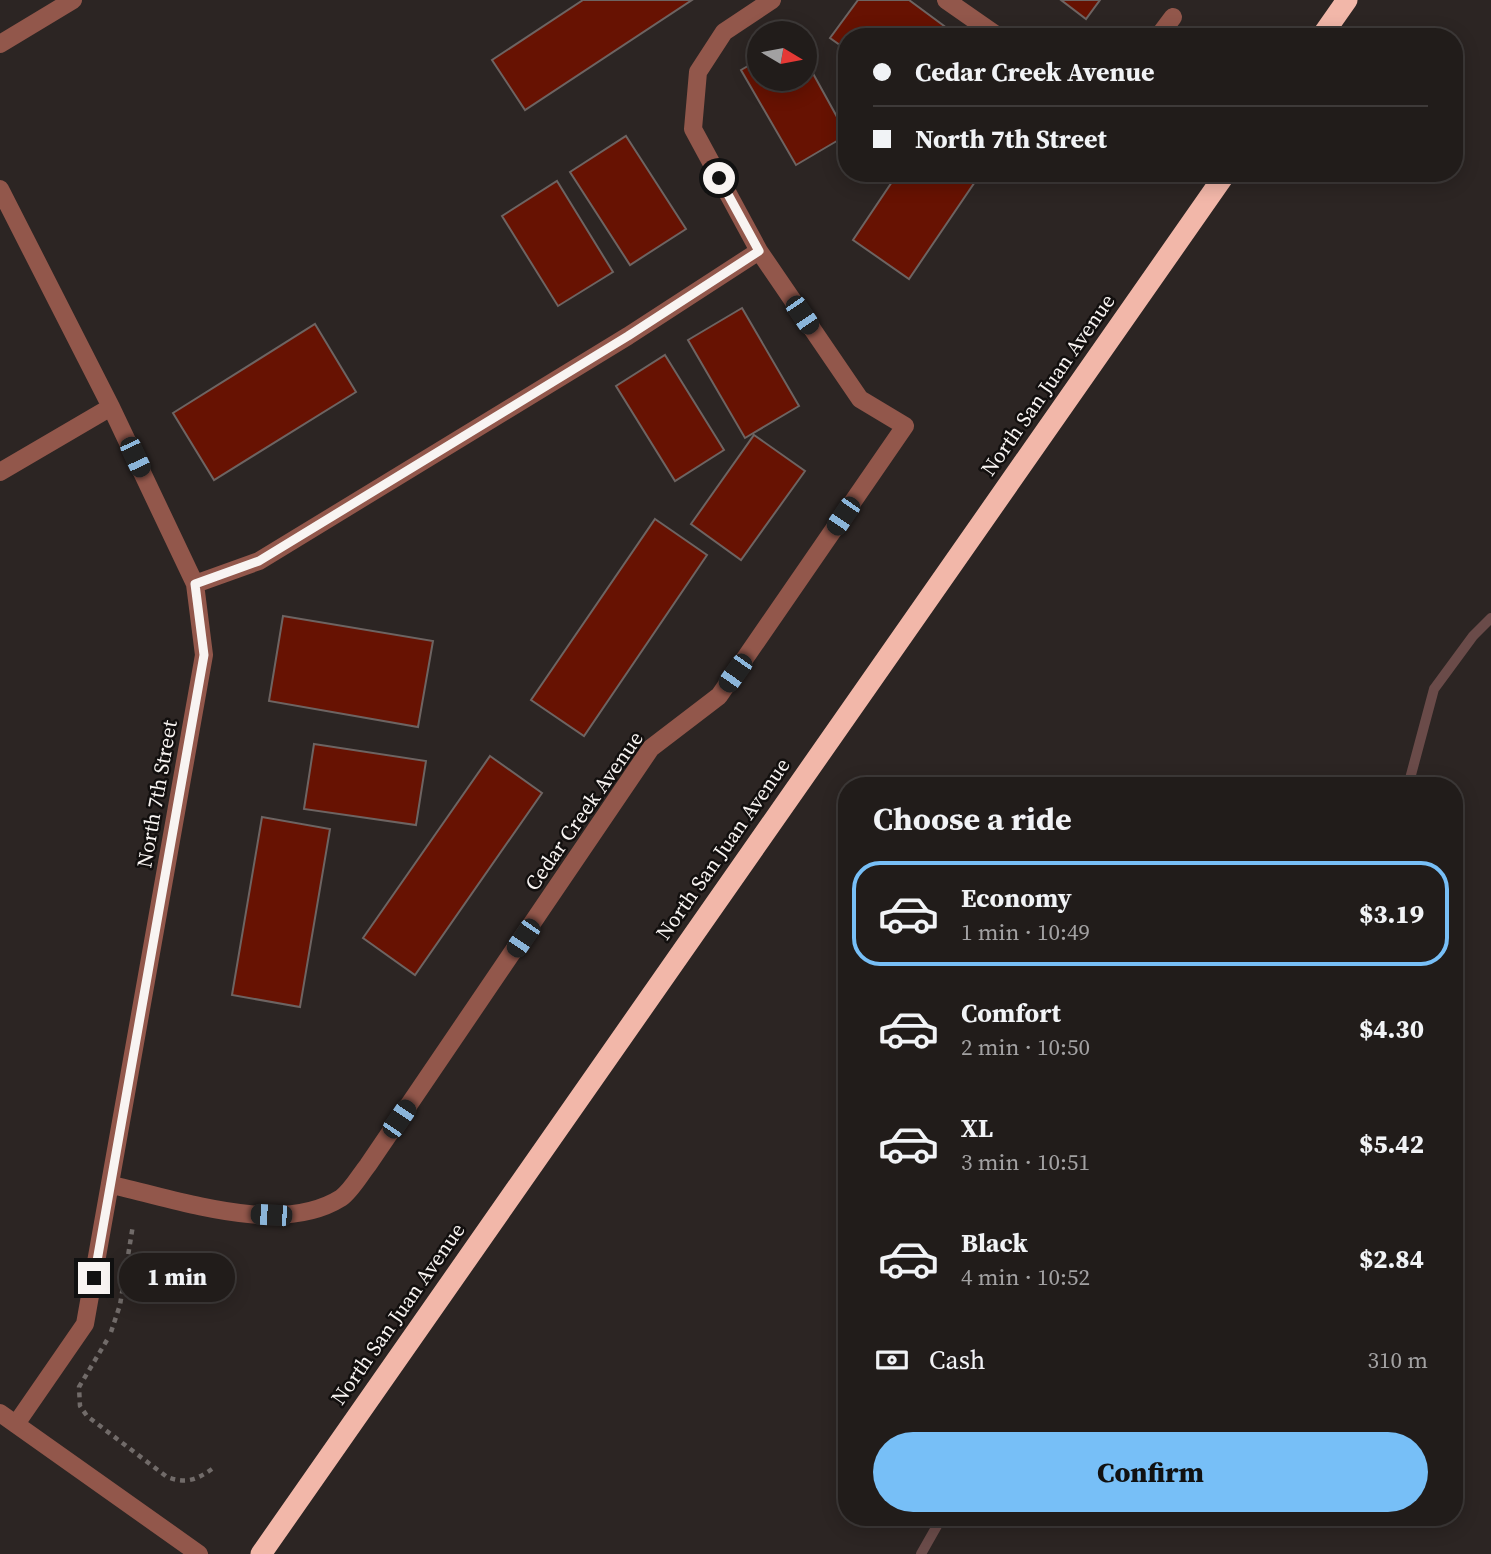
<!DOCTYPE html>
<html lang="en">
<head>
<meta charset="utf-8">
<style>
	body { margin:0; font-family:"Source Serif 4",serif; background:#2d2927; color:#f1f3f6; height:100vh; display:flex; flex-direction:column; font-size:26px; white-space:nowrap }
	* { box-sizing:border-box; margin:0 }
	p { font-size:23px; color:#a2a1a2 }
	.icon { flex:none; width:38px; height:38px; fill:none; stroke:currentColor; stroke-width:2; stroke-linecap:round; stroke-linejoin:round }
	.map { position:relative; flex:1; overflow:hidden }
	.drawer { position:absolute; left:838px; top:777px; width:625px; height:749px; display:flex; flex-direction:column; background:#211c1a; border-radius:28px; box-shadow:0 4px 18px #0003,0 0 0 2px #3e3a39 }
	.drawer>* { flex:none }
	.banner { position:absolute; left:838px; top:28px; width:625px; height:154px; border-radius:28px; box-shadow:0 4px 18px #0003,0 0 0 2px #3e3a39; display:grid; align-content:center; height:154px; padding:0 35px; background:#211c1a }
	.needle { width:46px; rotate:100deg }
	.buttons { position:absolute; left:747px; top:21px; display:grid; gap:14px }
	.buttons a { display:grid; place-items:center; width:70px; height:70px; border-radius:50%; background:#211c1a; box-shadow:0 4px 18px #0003,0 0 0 2px #3e3a39; font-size:35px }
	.end { position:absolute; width:32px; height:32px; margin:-16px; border:9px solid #f8f4f2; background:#111; box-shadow:0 0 0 4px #111 }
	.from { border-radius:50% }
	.bubble { position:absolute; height:49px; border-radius:24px; background:#211c1a; box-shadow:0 4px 18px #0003,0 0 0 2px #3e3a39; font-size:23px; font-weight:800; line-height:49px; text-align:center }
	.car { position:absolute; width:21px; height:42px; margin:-21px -10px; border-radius:9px; box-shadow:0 0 5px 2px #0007; background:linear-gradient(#222 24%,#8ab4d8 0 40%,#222 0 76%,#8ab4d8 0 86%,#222 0) }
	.banner b { display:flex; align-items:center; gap:24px; height:66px; font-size:26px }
	.banner b+b { border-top:2px solid #3e3a39 }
	.banner i { width:18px; height:18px; background:#f1f3f6 }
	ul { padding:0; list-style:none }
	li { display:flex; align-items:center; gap:21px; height:105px; margin:0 14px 10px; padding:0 21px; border:4px solid transparent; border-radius:28px }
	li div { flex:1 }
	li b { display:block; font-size:26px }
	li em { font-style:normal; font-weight:800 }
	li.active { border-color:#77bff7 }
	li>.icon { width:63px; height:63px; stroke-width:1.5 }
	h2 { padding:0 35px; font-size:32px; line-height:84px }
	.pay { display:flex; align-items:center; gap:18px; height:77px; padding:0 35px; font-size:26px }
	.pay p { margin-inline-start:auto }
	.action { display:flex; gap:14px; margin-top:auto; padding:14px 35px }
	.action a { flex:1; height:80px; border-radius:42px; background:#77bff7; color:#111; font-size:28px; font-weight:800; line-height:80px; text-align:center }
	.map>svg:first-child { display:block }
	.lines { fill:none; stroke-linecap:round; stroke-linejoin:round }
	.stream { stroke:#6a4b49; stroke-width:10 }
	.building { fill:#671202; stroke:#6d6462; stroke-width:2 }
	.path { stroke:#716b69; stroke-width:4.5; stroke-dasharray:5 5; stroke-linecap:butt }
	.minor { stroke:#92574b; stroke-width:18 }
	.highway { stroke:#f2b7a9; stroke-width:21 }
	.route { stroke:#f8f4f2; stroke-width:9 }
	.labels { text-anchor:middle; stroke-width:5; stroke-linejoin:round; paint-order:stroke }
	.street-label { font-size:21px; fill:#f8f4f2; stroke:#120f0e }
</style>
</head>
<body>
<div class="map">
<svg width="1491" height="1554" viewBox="0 0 1491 1554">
	<rect width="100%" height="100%" fill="#2c2523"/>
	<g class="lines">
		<path class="stream" d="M 1408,786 L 1434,689 L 1473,636 L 1491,618
			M 921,1554 L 942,1517"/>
	</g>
	<path class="building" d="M 583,0 L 692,0 L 525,110 L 492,60 Z
		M 858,0 L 909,0 L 959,37 L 847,37 L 847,50 L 830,38 Z
		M 1061,0 L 1100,0 L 1086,19 Z
		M 760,59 L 760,79 L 805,79 L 805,59 L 847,135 L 796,165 L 741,70 Z
		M 626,136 L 686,229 L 630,265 L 570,172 Z
		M 898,173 L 981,173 L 909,279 L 853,240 Z
		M 557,181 L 613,272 L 558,306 L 502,216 Z
		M 742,308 L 799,406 L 745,438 L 688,340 Z
		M 315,324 L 356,392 L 214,480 L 173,413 Z
		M 665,355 L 724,450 L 675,481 L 616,386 Z
		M 754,435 L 805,471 L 741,560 L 691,524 Z
		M 655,519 L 707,555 L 584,736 L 531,700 Z
		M 283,616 L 433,641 L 418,727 L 269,701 Z
		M 314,744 L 426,761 L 416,825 L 304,809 Z
		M 490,756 L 542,793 L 415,975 L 363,938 Z
		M 262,817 L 330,829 L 300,1007 L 232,995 Z"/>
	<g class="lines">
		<path class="path" d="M 111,1332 L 120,1305 L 133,1225
			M 107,1340 L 79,1387 L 80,1406 L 87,1416 L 167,1477 C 186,1484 196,1480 212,1469"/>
		<path class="minor" d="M 946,0 L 999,37
			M 1158,37 L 1173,17
			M 0,44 L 73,0
			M 0,189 L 111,407 L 195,584 L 204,655 L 85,1324 L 16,1424
			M 759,251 L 693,129 L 698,72 L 724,32 L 772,0
			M 0,472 L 111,407
			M 111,1185 C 178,1199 279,1237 341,1198 C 351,1191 360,1175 368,1165 L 651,748 L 719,696 L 905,426 L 860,399 L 759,251 L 628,336 L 259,561 L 195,584
			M 0,1413 L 199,1554"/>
		<path class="highway" d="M 1321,37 L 1347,0
			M 261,1554 L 1226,173"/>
	</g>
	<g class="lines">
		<path class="route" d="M 94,1278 L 204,655 L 195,584 L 259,561 L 628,336 L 759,251 L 719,178"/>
	</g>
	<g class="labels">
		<g class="street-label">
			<text transform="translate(1048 385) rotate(-55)" y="7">North San Juan Avenue</text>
			<text transform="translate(157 794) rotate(-80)" y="7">North 7th Street</text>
			<text transform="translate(584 811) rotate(-55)" y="7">Cedar Creek Avenue</text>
			<text transform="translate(723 849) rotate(-55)" y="7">North San Juan Avenue</text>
			<text transform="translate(398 1314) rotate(-55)" y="7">North San Juan Avenue</text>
		</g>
	</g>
</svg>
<div class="buttons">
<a><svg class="needle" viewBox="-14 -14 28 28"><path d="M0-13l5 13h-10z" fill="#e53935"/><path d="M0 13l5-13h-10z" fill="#a2a1a2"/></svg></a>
</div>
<i class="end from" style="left:719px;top:178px"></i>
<i class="end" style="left:94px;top:1278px"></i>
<div class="bubble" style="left:119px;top:1253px;width:116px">1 min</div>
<i class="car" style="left:802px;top:315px;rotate:146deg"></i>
<i class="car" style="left:135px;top:457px;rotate:155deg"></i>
<i class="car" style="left:843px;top:516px;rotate:214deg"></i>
<i class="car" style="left:735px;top:673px;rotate:215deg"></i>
<i class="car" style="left:523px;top:938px;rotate:214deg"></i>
<i class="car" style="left:399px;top:1119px;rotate:34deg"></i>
<i class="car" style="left:271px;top:1215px;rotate:273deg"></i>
<div class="banner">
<b><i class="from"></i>Cedar Creek Avenue</b>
<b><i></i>North 7th Street</b>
</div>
<section class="drawer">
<h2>Choose a ride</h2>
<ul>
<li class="active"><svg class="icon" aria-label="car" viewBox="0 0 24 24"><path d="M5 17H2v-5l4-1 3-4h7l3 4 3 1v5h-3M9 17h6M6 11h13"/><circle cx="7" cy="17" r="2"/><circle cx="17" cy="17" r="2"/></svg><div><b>Economy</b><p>1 min · 10:49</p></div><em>$3.19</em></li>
<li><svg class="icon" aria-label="car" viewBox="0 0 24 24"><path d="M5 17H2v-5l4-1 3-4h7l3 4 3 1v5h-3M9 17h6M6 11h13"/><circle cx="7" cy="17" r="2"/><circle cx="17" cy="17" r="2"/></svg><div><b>Comfort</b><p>2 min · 10:50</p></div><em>$4.30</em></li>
<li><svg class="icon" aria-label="car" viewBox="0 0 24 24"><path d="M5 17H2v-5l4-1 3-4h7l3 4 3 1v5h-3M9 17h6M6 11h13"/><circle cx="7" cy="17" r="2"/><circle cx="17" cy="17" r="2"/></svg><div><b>XL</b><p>3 min · 10:51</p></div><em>$5.42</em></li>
<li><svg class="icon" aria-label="car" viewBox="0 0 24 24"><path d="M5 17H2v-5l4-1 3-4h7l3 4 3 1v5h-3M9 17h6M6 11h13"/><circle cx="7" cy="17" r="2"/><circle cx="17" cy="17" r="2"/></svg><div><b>Black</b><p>4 min · 10:52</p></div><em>$2.84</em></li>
</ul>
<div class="pay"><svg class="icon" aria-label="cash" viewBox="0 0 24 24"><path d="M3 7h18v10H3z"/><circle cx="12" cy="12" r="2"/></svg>Cash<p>310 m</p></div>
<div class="action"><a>Confirm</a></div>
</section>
</div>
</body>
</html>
